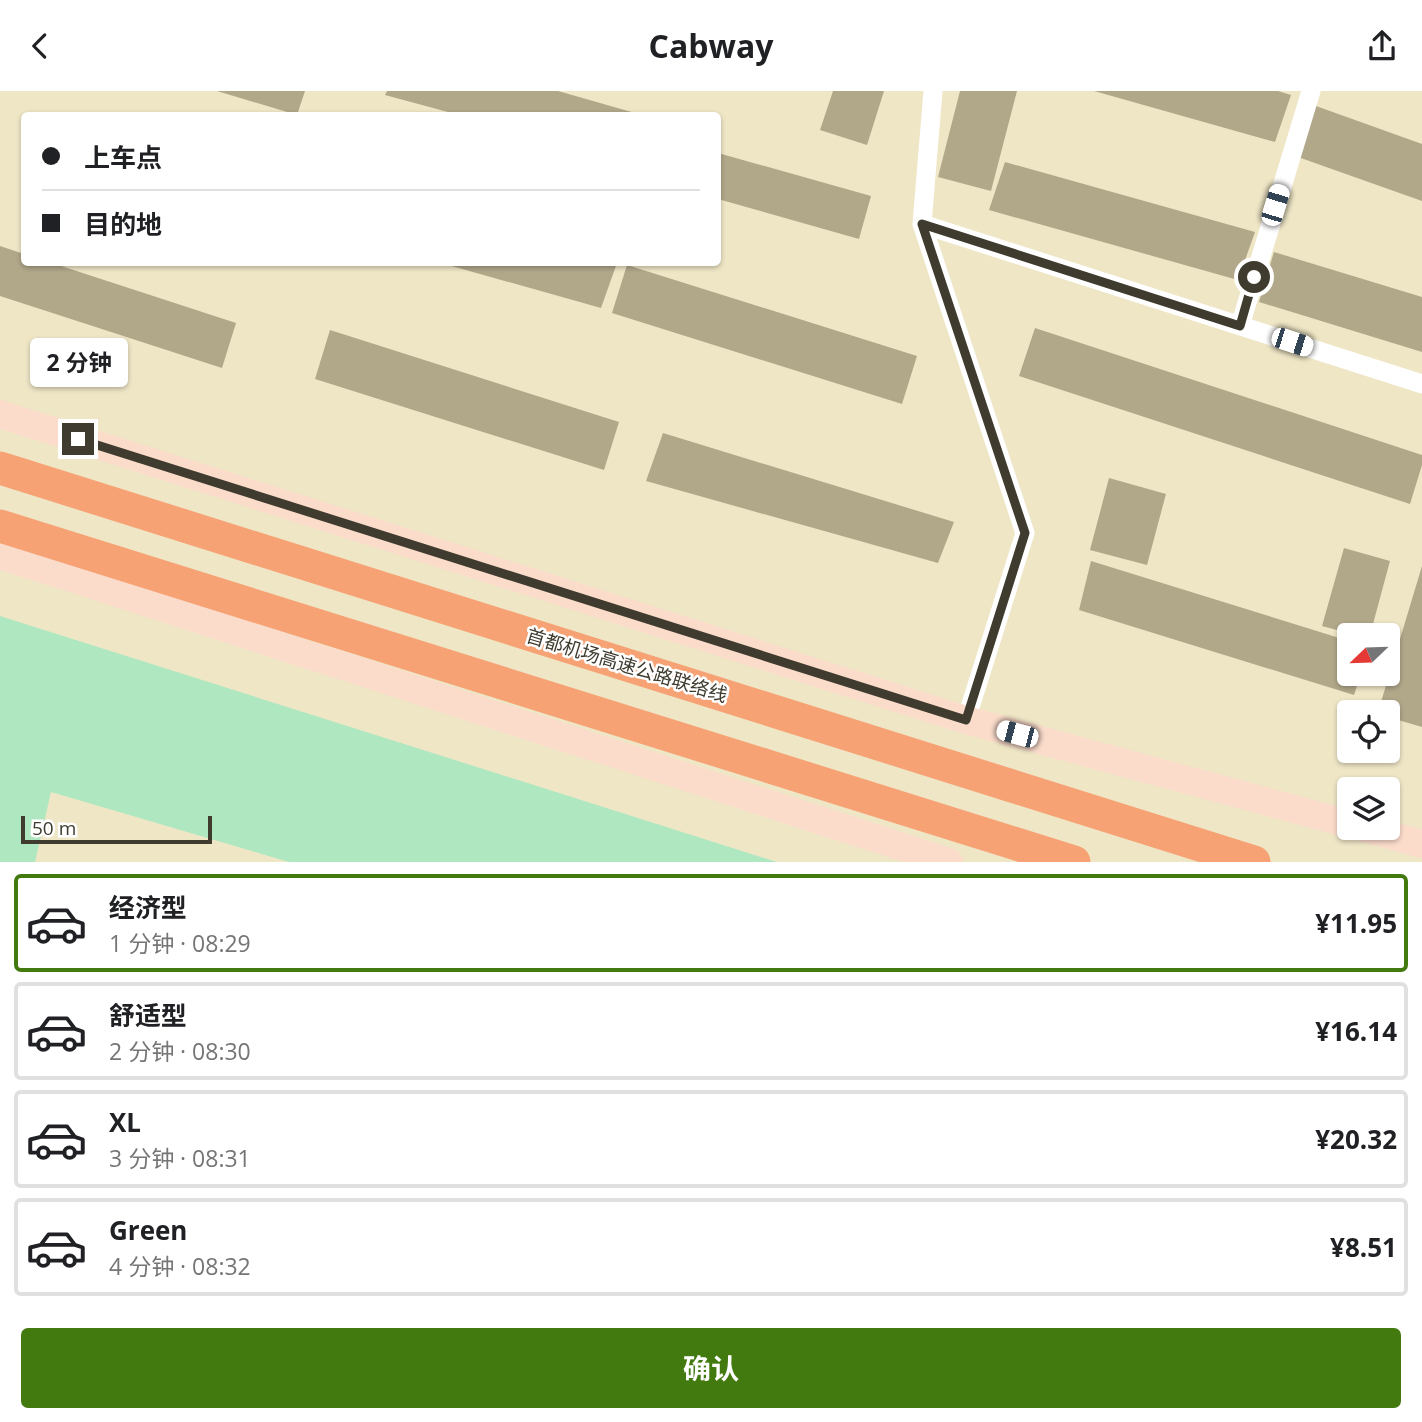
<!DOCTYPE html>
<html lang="zh">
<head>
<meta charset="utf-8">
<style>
	body { margin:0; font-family:"Open Sans","Noto Sans SC",sans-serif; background:#f2f2f2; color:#202124; height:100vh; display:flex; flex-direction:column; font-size:26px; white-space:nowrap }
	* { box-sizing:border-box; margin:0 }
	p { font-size:23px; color:#757577 }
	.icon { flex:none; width:38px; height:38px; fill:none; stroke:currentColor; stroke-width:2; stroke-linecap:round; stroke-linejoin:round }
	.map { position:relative; height:771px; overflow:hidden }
	.sheet { display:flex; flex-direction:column; background:#fff; flex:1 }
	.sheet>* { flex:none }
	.top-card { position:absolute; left:21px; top:21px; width:700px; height:154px; border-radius:7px; box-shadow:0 2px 5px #0004; display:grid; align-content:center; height:154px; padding:0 21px; background:#fff }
	.needle { width:46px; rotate:247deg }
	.buttons { position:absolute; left:1337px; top:532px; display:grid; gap:14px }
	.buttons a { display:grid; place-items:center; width:63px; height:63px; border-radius:7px; background:#fff; box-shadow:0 2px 5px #0004; font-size:35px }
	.scale { position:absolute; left:21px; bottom:18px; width:191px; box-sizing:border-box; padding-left:7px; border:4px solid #3f3b2e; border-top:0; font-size:19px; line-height:24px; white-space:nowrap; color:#3f3b2e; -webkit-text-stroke:5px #fff; paint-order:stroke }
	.end { position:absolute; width:32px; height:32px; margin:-16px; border:9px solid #3f3b2e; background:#fff; box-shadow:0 0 0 4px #fff }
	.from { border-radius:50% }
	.bubble { position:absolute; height:49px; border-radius:7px; background:#fff; box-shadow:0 2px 5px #0004; font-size:23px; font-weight:700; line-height:49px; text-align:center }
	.car { position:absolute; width:21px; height:42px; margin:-21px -10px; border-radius:9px; box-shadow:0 0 5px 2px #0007; background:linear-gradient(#fff 24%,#345 0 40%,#fff 0 76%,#345 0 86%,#fff 0) }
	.top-card b { display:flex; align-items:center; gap:24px; height:66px; font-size:26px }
	.top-card b+b { border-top:2px solid #e0e0e0 }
	.top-card i { width:18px; height:18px; background:#202124 }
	ul { padding:12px 0 0; list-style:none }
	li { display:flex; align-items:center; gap:21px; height:98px; margin:0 14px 10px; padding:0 7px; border:4px solid #e0e0e0; border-radius:7px }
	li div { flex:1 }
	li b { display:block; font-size:26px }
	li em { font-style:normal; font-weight:700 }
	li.selected { border-color:#427a10 }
	li>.icon { width:63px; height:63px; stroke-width:1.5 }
	.button { display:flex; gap:14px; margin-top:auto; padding:14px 21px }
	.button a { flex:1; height:80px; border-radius:7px; background:#427a10; color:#fff; font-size:28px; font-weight:700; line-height:80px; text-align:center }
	header { display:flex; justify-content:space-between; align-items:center; height:91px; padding:0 21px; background:#fff; font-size:32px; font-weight:700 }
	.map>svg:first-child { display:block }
	.green { fill:#afe8c0 }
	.building { fill:#b1a88a }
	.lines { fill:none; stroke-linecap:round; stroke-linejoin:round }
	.minor { stroke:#fff; stroke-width:19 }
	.secondary { stroke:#fbdccb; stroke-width:28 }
	.trunk { stroke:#f6a274; stroke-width:33 }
	.route { stroke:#3f3b2e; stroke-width:9 }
	.labels { text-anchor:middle; stroke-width:5; stroke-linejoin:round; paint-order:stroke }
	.street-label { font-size:19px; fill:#3f3b2e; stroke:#fff }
</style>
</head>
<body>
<header><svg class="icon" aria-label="back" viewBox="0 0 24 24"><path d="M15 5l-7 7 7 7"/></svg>Cabway<svg class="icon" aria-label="share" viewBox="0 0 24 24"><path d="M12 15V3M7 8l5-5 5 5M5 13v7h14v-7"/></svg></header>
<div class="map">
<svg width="1422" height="771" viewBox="0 0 1422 771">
	<rect width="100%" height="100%" fill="#efe6c6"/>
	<path class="green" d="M 0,525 L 777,771 L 289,771 L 51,701 L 35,771 L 0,771 Z"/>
	<path class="building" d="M 217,0 L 305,0 L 297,24 Z
		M 387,0 L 558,0 L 642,24 L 459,24 L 385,4 Z
		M 833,0 L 884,0 L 867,54 L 820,39 Z
		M 960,0 L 1017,0 L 991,100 L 938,86 Z
		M 1094,0 L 1278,0 L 1291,4 L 1275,51 Z
		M 1316,15 L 1422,53 L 1422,110 L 1298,66 Z
		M 718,62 L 871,105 L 859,148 L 718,108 Z
		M 1005,71 L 1255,141 L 1238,189 L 989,119 Z
		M 0,155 L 24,163 L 24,172 L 52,172 L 236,232 L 222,277 L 0,205 Z
		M 1274,161 L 1422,206 L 1422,261 L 1259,211 Z
		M 441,172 L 617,172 L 601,217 Z
		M 627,174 L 917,265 L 902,313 L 612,222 Z
		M 1035,237 L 1422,364 L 1422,374 L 1410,413 L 1019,285 Z
		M 330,239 L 619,331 L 604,379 L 315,288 Z
		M 663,342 L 954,431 L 938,472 L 646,390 Z
		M 1109,387 L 1166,403 L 1147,474 L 1090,459 Z
		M 1344,457 L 1390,470 L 1370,544 L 1355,544 L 1322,535 Z
		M 1091,470 L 1349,550 L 1349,583 L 1361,583 L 1354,604 L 1079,519 Z
		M 1422,475 L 1422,636 L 1388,626 L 1388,621 L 1378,621 Z"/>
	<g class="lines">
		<path class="minor" d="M 933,0 L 922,133 L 1025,442 L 966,629
			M 922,133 L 1422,293
			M 1240,235 L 1311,0"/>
		<path class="secondary" d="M 0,323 L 966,629 L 1349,733
			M 0,464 L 949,771
			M 1364,737 L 1422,753"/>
		<path class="trunk" d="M 0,377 L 1254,771
			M 0,435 L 1074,771"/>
	</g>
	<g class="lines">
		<path class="route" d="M 78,348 L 966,629 L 1025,442 L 922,133 L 1240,235 L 1254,186"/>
	</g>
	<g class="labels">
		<g class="street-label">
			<text transform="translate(627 574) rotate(17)" y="7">首都机场高速公路联络线</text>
		</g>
	</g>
</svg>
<div class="buttons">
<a><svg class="needle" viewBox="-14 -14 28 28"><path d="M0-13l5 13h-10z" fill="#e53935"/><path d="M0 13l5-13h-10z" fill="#757577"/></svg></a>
<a><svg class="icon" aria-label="locate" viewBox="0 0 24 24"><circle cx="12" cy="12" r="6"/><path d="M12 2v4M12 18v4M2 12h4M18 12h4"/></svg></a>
<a><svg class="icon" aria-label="layers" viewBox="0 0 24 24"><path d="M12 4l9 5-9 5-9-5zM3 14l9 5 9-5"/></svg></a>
</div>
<div class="scale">50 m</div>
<i class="end from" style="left:1254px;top:186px"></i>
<i class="end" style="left:78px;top:348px"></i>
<div class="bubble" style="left:30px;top:247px;width:98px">2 分钟</div>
<i class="car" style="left:1275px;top:114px;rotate:17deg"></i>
<i class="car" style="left:1292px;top:251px;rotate:108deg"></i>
<i class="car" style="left:1017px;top:643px;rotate:285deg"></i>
<div class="top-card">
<b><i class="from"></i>上车点</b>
<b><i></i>目的地</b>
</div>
</div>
<section class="sheet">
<ul>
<li class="selected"><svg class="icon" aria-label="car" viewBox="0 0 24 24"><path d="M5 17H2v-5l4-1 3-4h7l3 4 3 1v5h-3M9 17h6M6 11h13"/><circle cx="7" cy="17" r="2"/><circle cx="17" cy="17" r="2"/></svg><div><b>经济型</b><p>1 分钟 · 08:29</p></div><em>¥11.95</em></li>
<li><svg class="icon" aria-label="car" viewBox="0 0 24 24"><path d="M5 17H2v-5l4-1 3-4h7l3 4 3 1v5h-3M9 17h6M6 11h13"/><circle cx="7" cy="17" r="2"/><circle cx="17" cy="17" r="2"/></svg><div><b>舒适型</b><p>2 分钟 · 08:30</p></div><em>¥16.14</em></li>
<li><svg class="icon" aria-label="car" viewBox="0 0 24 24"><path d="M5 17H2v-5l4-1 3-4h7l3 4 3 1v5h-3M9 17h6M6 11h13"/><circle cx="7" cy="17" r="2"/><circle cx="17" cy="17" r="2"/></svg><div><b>XL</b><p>3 分钟 · 08:31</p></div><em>¥20.32</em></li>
<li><svg class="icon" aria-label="car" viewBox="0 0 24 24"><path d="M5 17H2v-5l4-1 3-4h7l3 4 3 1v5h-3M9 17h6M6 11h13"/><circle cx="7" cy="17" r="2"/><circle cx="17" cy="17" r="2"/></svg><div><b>Green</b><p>4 分钟 · 08:32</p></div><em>¥8.51</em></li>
</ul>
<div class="button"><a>确认</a></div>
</section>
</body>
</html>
